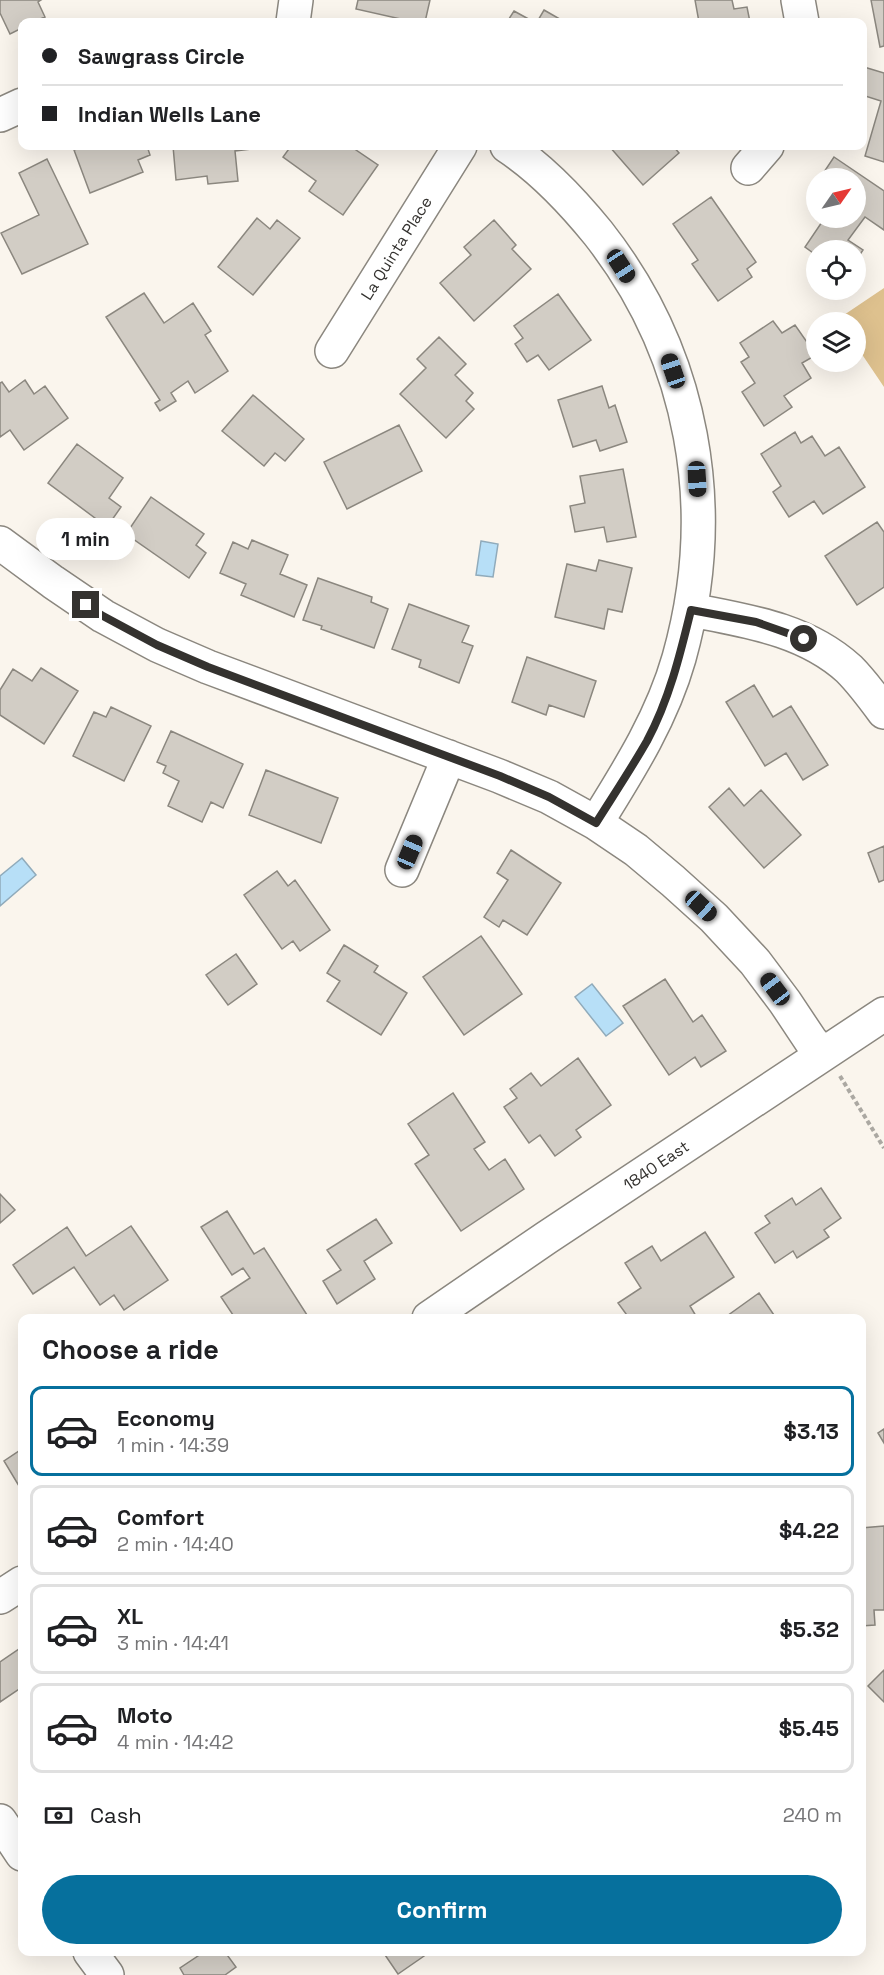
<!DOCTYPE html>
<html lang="en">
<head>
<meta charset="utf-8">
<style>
	body { margin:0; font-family:"Space Grotesk",sans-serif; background:#f2f2f2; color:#202124; height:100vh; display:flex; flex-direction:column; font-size:22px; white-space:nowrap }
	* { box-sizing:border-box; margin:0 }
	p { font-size:20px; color:#757577 }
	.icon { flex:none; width:33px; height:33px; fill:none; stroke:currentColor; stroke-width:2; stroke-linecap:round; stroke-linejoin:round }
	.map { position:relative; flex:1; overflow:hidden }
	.side { position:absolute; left:18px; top:1314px; width:848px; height:642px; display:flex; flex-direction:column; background:#fff; border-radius:12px; box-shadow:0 6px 24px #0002 }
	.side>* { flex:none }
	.guide { position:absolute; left:18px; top:18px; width:849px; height:132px; border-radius:12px; box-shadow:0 6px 24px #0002; display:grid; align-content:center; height:132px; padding:0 24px; background:#fff }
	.needle { width:39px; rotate:56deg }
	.buttons { position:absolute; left:806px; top:168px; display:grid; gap:12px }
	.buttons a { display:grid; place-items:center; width:60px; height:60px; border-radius:50%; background:#fff; box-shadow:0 6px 24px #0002; font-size:30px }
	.end { position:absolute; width:27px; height:27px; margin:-14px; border:8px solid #34322f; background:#fff; box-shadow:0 0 0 3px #fff }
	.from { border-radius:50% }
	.bubble { position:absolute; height:42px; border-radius:21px; background:#fff; box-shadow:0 6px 24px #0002; font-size:20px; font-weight:700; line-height:42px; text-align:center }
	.car { position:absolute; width:18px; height:36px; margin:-18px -9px; border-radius:8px; box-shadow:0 0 4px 2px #0007; background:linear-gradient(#222 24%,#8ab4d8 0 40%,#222 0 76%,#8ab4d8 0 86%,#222 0) }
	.guide b { display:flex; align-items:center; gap:21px; height:57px; font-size:22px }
	.guide b+b { border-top:2px solid #e0e0e0 }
	.guide i { width:15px; height:15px; background:#202124 }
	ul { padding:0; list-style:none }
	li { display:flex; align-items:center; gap:18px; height:90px; margin:0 12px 9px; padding:0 12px; border:3px solid #e0e0e0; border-radius:12px }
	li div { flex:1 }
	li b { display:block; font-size:22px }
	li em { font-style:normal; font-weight:700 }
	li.selected { border-color:#06709d }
	li>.icon { width:54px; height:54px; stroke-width:1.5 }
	h2 { padding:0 24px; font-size:27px; line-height:72px }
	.pay { display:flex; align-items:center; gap:15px; height:66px; padding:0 24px; font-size:22px }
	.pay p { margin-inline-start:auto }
	.primary-button { display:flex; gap:12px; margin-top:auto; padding:12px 24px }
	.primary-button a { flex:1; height:69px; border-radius:36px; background:#06709d; color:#fff; font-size:24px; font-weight:700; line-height:69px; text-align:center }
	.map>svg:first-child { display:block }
	.green { fill:#dec18e }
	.water { fill:#b7dff7; stroke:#90abbb; stroke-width:1.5 }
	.building { fill:#d2cdc5; stroke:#8b877f; stroke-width:1.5 }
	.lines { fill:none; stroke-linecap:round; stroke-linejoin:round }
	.minor-casing { stroke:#8b877f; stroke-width:36 }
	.path { stroke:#aba8a2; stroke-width:4; stroke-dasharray:4.5 3; stroke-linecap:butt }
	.minor { stroke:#fff; stroke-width:33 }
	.route { stroke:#34322f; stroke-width:8 }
	.labels { text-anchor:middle; stroke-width:4.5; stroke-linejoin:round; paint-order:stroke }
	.street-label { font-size:16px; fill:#34322f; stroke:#fff }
</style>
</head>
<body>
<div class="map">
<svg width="884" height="1975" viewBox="0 0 884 1975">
	<rect width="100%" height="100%" fill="#faf5ed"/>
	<path class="green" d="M 884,288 L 884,387 L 855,344 L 855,322 L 840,322 L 838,319 Z"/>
	<path class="water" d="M 481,541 L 498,544 L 493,577 L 476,575 Z
		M 22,858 L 36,875 L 0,906 L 0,876 Z
		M 592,984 L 623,1023 L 606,1036 L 575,997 Z"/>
	<path class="building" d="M 0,0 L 41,0 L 38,2 L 45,17 L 33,22 L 22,22 L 22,28 L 10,34 L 0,13 Z
		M 358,0 L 430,0 L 425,22 L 414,22 L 356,9 Z
		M 695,0 L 732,0 L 734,9 L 747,7 L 750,22 L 699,22 Z
		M 871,0 L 884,0 L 884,46 L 880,47 Z
		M 544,10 L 565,22 L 537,22 Z
		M 514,11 L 534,22 L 507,22 Z
		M 864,67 L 884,73 L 884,162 L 865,156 L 881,101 L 862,95 L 862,73 Z
		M 86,146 L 147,146 L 150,155 L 138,160 L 143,172 L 90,193 L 74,150 Z
		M 173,146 L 251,146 L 251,149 L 235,151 L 238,181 L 208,184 L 207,176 L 176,180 Z
		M 291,146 L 350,146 L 378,165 L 343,215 L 309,191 L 316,181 L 283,157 Z
		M 609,146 L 673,146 L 679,153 L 643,185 Z
		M 834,157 L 884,191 L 884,230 L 865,217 L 848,240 L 863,250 L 855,262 L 855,250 L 816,250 L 816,255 L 805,247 L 824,219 L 822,218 L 855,218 L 855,178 L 820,178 Z
		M 47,159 L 88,244 L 22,274 L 1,233 L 39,215 L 19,173 Z
		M 711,197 L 756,262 L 747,269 L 752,277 L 718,301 L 692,264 L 698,260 L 673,224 Z
		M 257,218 L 270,229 L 277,220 L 300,238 L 253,295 L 218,267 Z
		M 494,220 L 516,245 L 512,249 L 531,269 L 474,321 L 440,283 L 471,255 L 464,247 Z
		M 144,293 L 164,323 L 193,303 L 211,331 L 205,335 L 228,371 L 195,393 L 188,381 L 171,393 L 176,401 L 160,411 L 155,403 L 160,400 L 106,317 Z
		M 558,294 L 591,340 L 549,370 L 538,355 L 527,362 L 515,344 L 523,338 L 514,326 Z
		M 773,321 L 782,333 L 795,325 L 816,355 L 802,363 L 811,378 L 784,396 L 792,407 L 764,426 L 742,392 L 755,383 L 741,362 L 749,357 L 740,343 Z
		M 439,337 L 466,364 L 455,375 L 473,393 L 466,401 L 474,409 L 446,438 L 400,394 L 426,368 L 417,359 Z
		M 25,380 L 34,394 L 45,386 L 68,418 L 24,450 L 10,430 L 0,437 L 0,383 L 2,382 L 9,392 Z
		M 602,386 L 609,408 L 615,405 L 627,442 L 600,451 L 596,440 L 573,447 L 558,400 Z
		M 253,395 L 304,439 L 285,461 L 275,453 L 264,466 L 222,431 Z
		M 399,425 L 422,471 L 347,509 L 324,462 Z
		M 795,432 L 801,443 L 812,436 L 825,456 L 839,447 L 865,487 L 823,514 L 814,501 L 789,517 L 773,492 L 781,486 L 761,454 Z
		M 77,444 L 123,478 L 109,498 L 121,507 L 107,527 L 48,483 Z
		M 623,469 L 636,537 L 607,542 L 604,527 L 575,532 L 570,506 L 585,503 L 580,476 Z
		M 151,497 L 204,534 L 196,545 L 206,553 L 189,578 L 126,534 Z
		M 877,522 L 884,532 L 884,587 L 857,605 L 825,556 Z
		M 252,540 L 288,555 L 280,574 L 307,585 L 294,617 L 241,595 L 246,584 L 220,573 L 233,542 L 248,549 Z
		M 599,560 L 632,568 L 622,612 L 608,609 L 604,629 L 555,617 L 567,564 L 596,571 Z
		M 318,578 L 372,597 L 371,602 L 388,609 L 374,648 L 321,629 L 322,626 L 303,620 Z
		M 409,604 L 469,626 L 462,642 L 473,646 L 459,683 L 419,667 L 421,660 L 392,649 Z
		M 527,657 L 596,681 L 584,717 L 549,705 L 546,715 L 512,702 Z
		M 41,668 L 78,691 L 44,744 L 0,715 L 0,690 L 13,669 L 32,681 Z
		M 754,685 L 773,717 L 791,706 L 828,765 L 803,780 L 786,753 L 765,766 L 726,702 Z
		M 111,707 L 151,726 L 124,781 L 73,756 L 94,712 L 106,717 Z
		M 171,731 L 243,764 L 223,808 L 211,802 L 202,822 L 168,806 L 179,781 L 163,773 L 166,766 L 157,762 Z
		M 266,770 L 338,798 L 321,843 L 249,815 Z
		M 729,788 L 744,806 L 761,790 L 801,835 L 764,868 L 709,807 Z
		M 884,846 L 884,880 L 879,882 L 868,853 Z
		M 511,850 L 561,883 L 527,935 L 503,920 L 499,927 L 484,917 L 508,880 L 497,873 Z
		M 277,871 L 288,886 L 295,880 L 330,930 L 300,951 L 293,941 L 282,949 L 244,895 Z
		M 481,936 L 522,994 L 464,1035 L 423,977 Z
		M 344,945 L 378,966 L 374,972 L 407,993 L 381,1035 L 327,1001 L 340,981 L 327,973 Z
		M 236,954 L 257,984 L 228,1005 L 206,975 Z
		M 665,979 L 693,1022 L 702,1015 L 726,1051 L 701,1067 L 695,1057 L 669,1075 L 623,1006 Z
		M 578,1058 L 611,1105 L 576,1130 L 581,1137 L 555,1156 L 540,1135 L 529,1143 L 504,1107 L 517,1098 L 510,1089 L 531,1073 L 541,1086 Z
		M 453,1093 L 485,1142 L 474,1149 L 489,1170 L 505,1159 L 524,1189 L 461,1231 L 415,1164 L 429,1155 L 408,1124 Z
		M 821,1188 L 841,1218 L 824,1230 L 829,1237 L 797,1258 L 793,1251 L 775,1263 L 755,1233 L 770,1223 L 765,1216 L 792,1198 L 796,1205 Z
		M 0,1194 L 15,1210 L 0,1223 Z
		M 227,1211 L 254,1254 L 264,1248 L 309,1318 L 235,1318 L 221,1297 L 250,1278 L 243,1268 L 232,1275 L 201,1227 Z
		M 376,1219 L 392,1243 L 364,1261 L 375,1279 L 337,1304 L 323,1281 L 341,1270 L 327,1250 Z
		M 131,1226 L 168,1280 L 124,1310 L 114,1295 L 100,1305 L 74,1267 L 33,1294 L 13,1265 L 67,1227 L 86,1256 Z
		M 705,1232 L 734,1277 L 690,1306 L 696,1316 L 692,1318 L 667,1317 L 629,1318 L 618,1303 L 641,1288 L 625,1263 L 652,1246 L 661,1261 Z
		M 759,1293 L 776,1318 L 728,1318 L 727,1316 Z
		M 884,1429 L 884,1443 L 878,1433 Z
		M 22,1449 L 22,1491 L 4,1461 Z
		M 884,1526 L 884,1610 L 874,1610 L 875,1625 L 861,1626 L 861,1528 Z
		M 22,1647 L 22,1687 L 0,1702 L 0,1662 Z
		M 884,1670 L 884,1702 L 868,1686 Z
		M 204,1952 L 225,1952 L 236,1967 L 225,1975 L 184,1975 L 180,1968 Z
		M 383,1952 L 425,1952 L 427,1954 L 398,1974 Z"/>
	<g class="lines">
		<defs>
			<path id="minor" d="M 798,0 L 802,22
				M 293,22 L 296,0
				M 0,115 L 22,105
				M 507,146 C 542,169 572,201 598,233 C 694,355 721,509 679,658 C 662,718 629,770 596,823
				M 748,168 L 767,146
				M 332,351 L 460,146
				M 0,543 L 53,582 L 103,616 L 157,645 L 208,667 L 499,776 L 549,797 L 596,823 L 636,850 L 673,881 L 714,918 L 755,962 L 785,1002 L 811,1041 L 823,1054
				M 691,610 C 747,621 805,629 849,669 C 862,682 873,697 884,712
				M 402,870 L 449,757
				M 429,1318 L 546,1238 L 884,1014
				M 0,1597 L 22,1583
				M 0,1821 L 22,1854
				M 90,1952 L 107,1975"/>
		</defs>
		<use href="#minor" class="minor-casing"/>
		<path class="path" d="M 840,1076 L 884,1148"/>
		<use href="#minor" class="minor"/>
	</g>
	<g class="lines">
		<path class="route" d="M 86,605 L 103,616 L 157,645 L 208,667 L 500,776 L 549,797 L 596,823 C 613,796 631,769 647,741 C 669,700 680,655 691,610 L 756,622 L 804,639"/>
	</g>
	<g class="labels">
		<g class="street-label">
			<text transform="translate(396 248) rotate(-58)" y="6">La Quinta Place</text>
			<text transform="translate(656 1165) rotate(-34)" y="6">1840 East</text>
		</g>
	</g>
</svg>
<div class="buttons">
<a><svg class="needle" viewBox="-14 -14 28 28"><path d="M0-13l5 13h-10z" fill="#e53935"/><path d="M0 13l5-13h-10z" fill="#757577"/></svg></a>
<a><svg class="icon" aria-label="locate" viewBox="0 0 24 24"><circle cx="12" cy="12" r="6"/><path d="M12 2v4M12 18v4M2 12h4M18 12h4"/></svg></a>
<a><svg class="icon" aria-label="layers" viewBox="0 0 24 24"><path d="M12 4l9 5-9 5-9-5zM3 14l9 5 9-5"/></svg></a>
</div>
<i class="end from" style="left:804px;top:639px"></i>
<i class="end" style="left:86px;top:605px"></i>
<div class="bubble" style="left:36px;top:518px;width:99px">1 min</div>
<i class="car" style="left:621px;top:266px;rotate:147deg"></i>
<i class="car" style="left:673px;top:371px;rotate:341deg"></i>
<i class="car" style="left:697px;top:479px;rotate:177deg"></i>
<i class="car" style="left:410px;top:852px;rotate:23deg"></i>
<i class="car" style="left:701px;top:906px;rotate:133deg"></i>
<i class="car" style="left:775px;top:989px;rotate:323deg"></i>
<div class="guide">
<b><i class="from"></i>Sawgrass Circle</b>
<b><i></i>Indian Wells Lane</b>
</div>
<section class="side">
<h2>Choose a ride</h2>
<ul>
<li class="selected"><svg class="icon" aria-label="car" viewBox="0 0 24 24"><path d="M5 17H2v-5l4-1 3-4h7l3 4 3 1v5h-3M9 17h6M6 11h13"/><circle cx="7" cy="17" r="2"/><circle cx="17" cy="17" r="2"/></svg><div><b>Economy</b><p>1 min · 14:39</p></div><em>$3.13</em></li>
<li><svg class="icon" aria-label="car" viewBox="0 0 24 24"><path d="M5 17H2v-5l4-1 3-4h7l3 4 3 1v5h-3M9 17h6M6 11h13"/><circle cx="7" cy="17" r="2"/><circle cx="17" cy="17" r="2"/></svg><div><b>Comfort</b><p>2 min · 14:40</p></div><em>$4.22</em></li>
<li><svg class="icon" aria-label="car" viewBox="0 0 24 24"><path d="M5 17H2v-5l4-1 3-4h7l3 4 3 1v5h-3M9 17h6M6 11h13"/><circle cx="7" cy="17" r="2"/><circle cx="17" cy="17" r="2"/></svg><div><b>XL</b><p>3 min · 14:41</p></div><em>$5.32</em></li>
<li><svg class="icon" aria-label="car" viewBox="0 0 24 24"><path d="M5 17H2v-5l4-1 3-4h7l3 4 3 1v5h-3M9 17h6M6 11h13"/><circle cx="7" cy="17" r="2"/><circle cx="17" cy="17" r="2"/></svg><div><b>Moto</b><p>4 min · 14:42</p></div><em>$5.45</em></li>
</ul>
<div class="pay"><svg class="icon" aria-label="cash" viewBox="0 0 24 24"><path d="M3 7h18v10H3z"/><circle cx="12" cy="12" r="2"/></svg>Cash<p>240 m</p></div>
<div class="primary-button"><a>Confirm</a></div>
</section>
</div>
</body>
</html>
